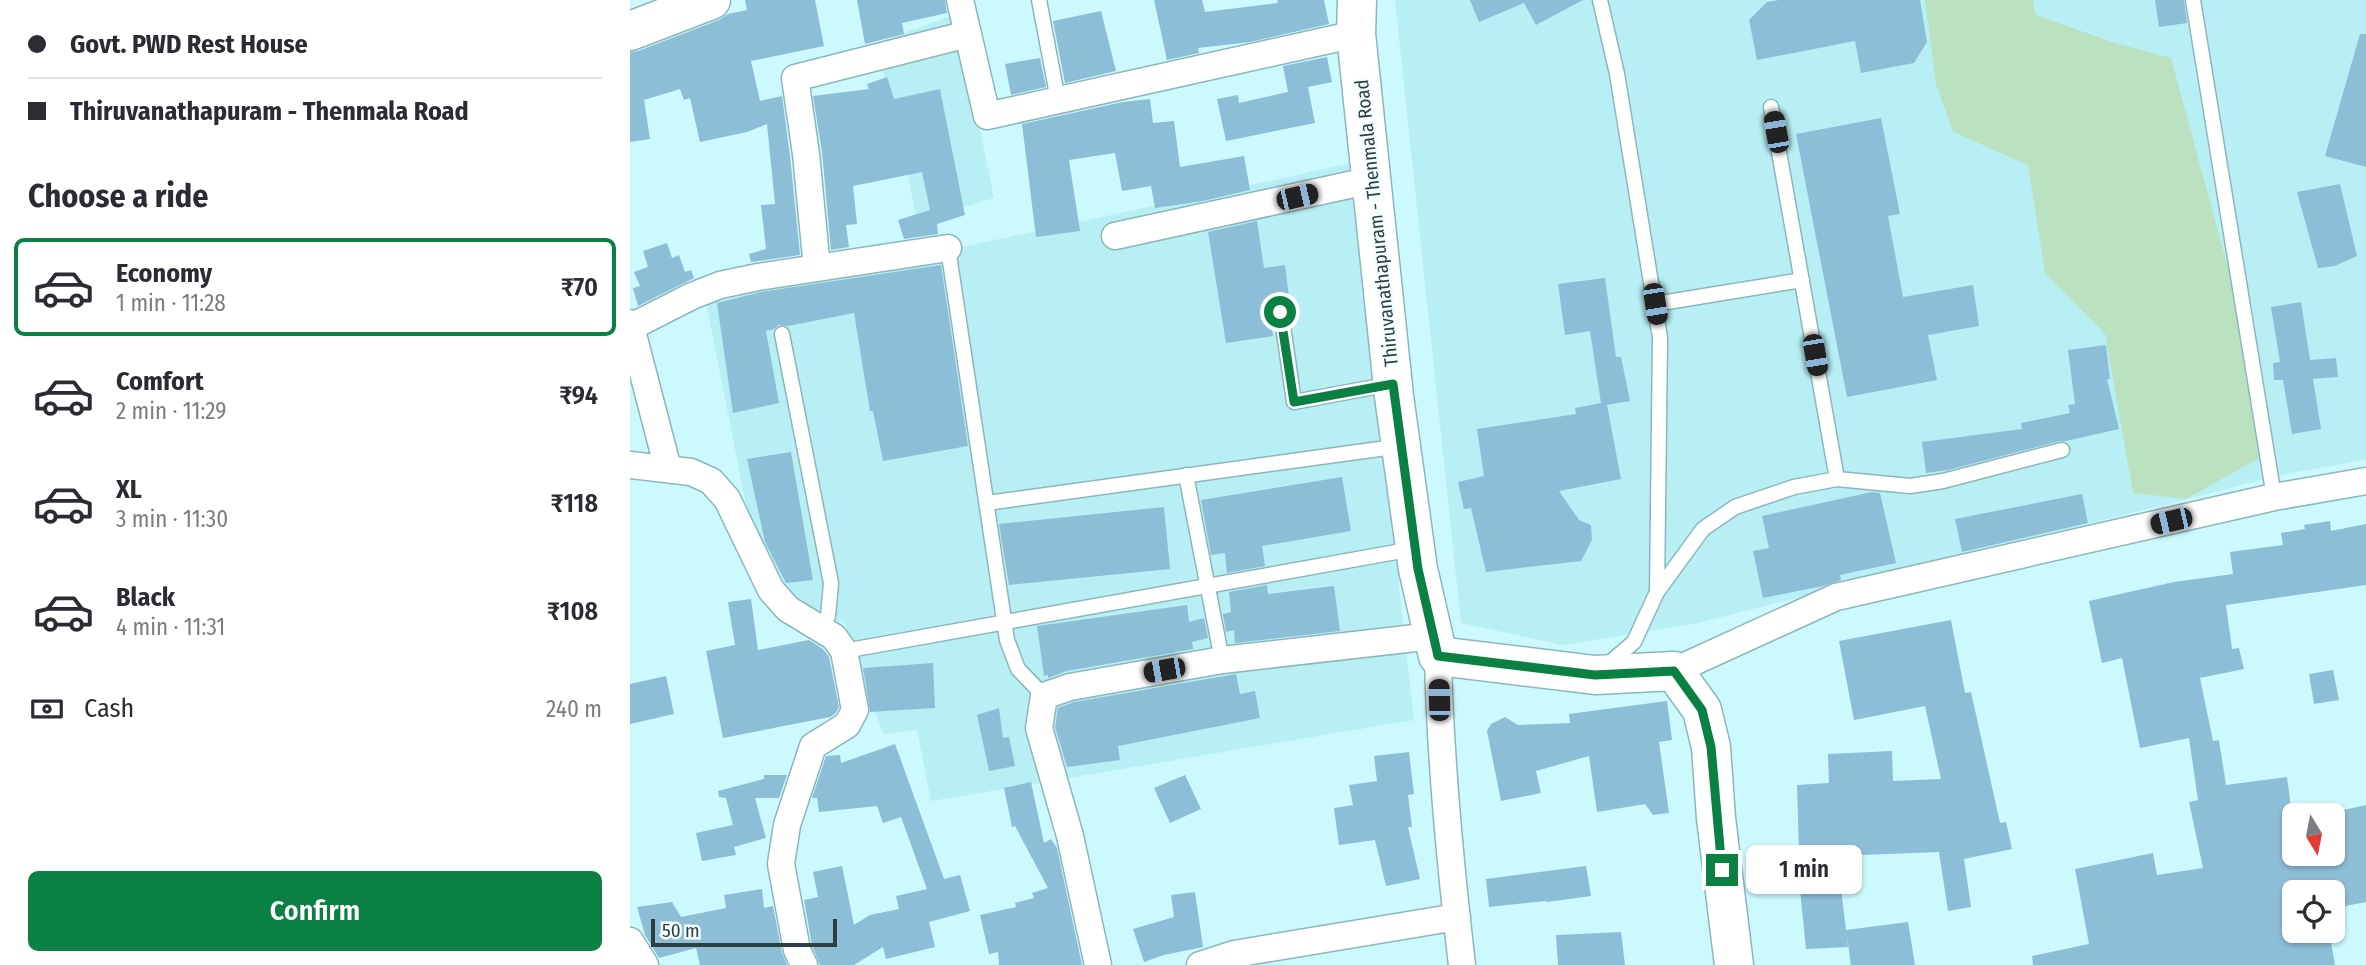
<!DOCTYPE html>
<html lang="en">
<head>
<meta charset="utf-8">
<style>
	body { margin:0; font-family:"Fira Sans Condensed",sans-serif; background:#f7f7f7; color:#2b2b33; height:100vh; display:flex; flex-direction:column; font-size:26px; white-space:nowrap }
	* { box-sizing:border-box; margin:0 }
	p { font-size:23px; color:#7c7c81 }
	.icon { flex:none; width:38px; height:38px; fill:none; stroke:currentColor; stroke-width:2; stroke-linecap:round; stroke-linejoin:round }
	.map { position:relative; flex:1; overflow:hidden }
	.drawer { display:flex; flex-direction:column; background:#fff; width:630px }
	.drawer>* { flex:none }
	.hud { display:grid; align-content:center; height:154px; padding:0 28px; background:#fff }
	.needle { width:46px; rotate:170deg }
	.buttons { position:absolute; left:1652px; top:803px; display:grid; gap:14px }
	.buttons a { display:grid; place-items:center; width:63px; height:63px; border-radius:10px; background:#fff; box-shadow:0 2px 5px #0004; font-size:35px }
	.scale { position:absolute; left:21px; bottom:18px; width:186px; box-sizing:border-box; padding-left:7px; border:4px solid #2d3f41; border-top:0; font-size:19px; line-height:24px; white-space:nowrap; color:#2d3f41; -webkit-text-stroke:5px #f5feff; paint-order:stroke }
	.end { position:absolute; width:32px; height:32px; margin:-16px; border:9px solid #0b8043; background:#fff; box-shadow:0 0 0 4px #fff }
	.from { border-radius:50% }
	.bubble { position:absolute; height:49px; border-radius:10px; background:#fff; box-shadow:0 2px 5px #0004; font-size:23px; font-weight:600; line-height:49px; text-align:center }
	.car { position:absolute; width:21px; height:42px; margin:-21px -10px; border-radius:9px; box-shadow:0 0 5px 2px #0007; background:linear-gradient(#222 24%,#8ab4d8 0 40%,#222 0 76%,#8ab4d8 0 86%,#222 0) }
	.hud b { display:flex; align-items:center; gap:24px; height:66px; font-size:26px }
	.hud b+b { border-top:2px solid #e1e1e2 }
	.hud i { width:18px; height:18px; background:#2b2b33 }
	ul { padding:0; list-style:none }
	li { display:flex; align-items:center; gap:21px; height:98px; margin:0 14px 10px; padding:0 14px; border:4px solid transparent; border-radius:10px }
	li div { flex:1 }
	li b { display:block; font-size:26px }
	li em { font-style:normal; font-weight:600 }
	li.on { border-color:#0b8043 }
	li>.icon { width:63px; height:63px; stroke-width:1.5 }
	h2 { padding:0 28px; font-size:32px; line-height:84px }
	.pay { display:flex; align-items:center; gap:18px; height:77px; padding:0 28px; font-size:26px }
	.pay p { margin-inline-start:auto }
	.button { display:flex; gap:14px; margin-top:auto; padding:14px 28px }
	.button a { flex:1; height:80px; border-radius:10px; background:#0b8043; color:#fff; font-size:28px; font-weight:600; line-height:80px; text-align:center }
	main { display:flex; flex:1; min-height:0 }
	.map>svg:first-child { display:block }
	.built { fill:#b7eff4 }
	.green { fill:#bbe2c0 }
	.building { fill:#8dbed7 }
	.lines { fill:none; stroke-linecap:round; stroke-linejoin:round }
	.lane-casing { stroke:#8bb7bb; stroke-width:17 }
	.street-casing { stroke:#8bb7bb; stroke-width:29 }
	.secondary-casing { stroke:#8bb7bb; stroke-width:41 }
	.primary-casing { stroke:#8bb7bb; stroke-width:41 }
	.lane { stroke:#fff; stroke-width:14 }
	.street { stroke:#fff; stroke-width:26 }
	.secondary { stroke:#fff; stroke-width:38 }
	.primary { stroke:#fff; stroke-width:38 }
	.route { stroke:#0b8043; stroke-width:9 }
	.labels { text-anchor:middle; stroke-width:6; stroke-linejoin:round; paint-order:stroke }
	.street-label { font-size:19px; fill:#2d3f41; stroke:#f5feff }
</style>
</head>
<body>
<main>
<section class="drawer">
<div class="hud">
<b><i class="from"></i>Govt. PWD Rest House</b>
<b><i></i>Thiruvanathapuram - Thenmala Road</b>
</div>
<h2>Choose a ride</h2>
<ul>
<li class="on"><svg class="icon" aria-label="car" viewBox="0 0 24 24"><path d="M5 17H2v-5l4-1 3-4h7l3 4 3 1v5h-3M9 17h6M6 11h13"/><circle cx="7" cy="17" r="2"/><circle cx="17" cy="17" r="2"/></svg><div><b>Economy</b><p>1 min · 11:28</p></div><em>₹70</em></li>
<li><svg class="icon" aria-label="car" viewBox="0 0 24 24"><path d="M5 17H2v-5l4-1 3-4h7l3 4 3 1v5h-3M9 17h6M6 11h13"/><circle cx="7" cy="17" r="2"/><circle cx="17" cy="17" r="2"/></svg><div><b>Comfort</b><p>2 min · 11:29</p></div><em>₹94</em></li>
<li><svg class="icon" aria-label="car" viewBox="0 0 24 24"><path d="M5 17H2v-5l4-1 3-4h7l3 4 3 1v5h-3M9 17h6M6 11h13"/><circle cx="7" cy="17" r="2"/><circle cx="17" cy="17" r="2"/></svg><div><b>XL</b><p>3 min · 11:30</p></div><em>₹118</em></li>
<li><svg class="icon" aria-label="car" viewBox="0 0 24 24"><path d="M5 17H2v-5l4-1 3-4h7l3 4 3 1v5h-3M9 17h6M6 11h13"/><circle cx="7" cy="17" r="2"/><circle cx="17" cy="17" r="2"/></svg><div><b>Black</b><p>4 min · 11:31</p></div><em>₹108</em></li>
</ul>
<div class="pay"><svg class="icon" aria-label="cash" viewBox="0 0 24 24"><path d="M3 7h18v10H3z"/><circle cx="12" cy="12" r="2"/></svg>Cash<p>240 m</p></div>
<div class="button"><a>Confirm</a></div>
</section>
<div class="map">
<svg width="1736" height="965" viewBox="0 0 1736 965">
	<rect width="100%" height="100%" fill="#cbf9fd"/>
	<path class="built" d="M 765,0 L 1736,0 L 1736,460 L 1655,474 L 1068,623 L 933,645 L 831,623 Z
		M 326,14 L 364,198 L 287,221 L 265,110 L 244,44 Z
		M 722,163 L 784,720 L 301,801 L 287,730 L 253,734 L 215,624 L 154,597 L 119,520 L 75,297 L 314,251 Z"/>
	<path class="green" d="M 1295,0 L 1403,0 L 1406,15 L 1485,43 L 1541,58 L 1610,312 L 1629,458 L 1556,499 L 1503,493 L 1475,334 L 1415,273 L 1398,165 L 1323,132 L 1306,84 Z"/>
	<path class="building" d="M 115,0 L 185,0 L 194,46 L 121,61 L 130,101 L 152,96 L 160,156 L 170,255 L 121,262 L 119,254 L 136,249 L 131,205 L 145,204 L 137,124 L 117,132 L 70,142 L 60,98 L 54,100 L 50,89 L 14,100 L 20,139 L 0,142 L 0,52 L 8,51 L 89,20 L 98,14 L 117,10 Z
		M 227,0 L 315,0 L 317,13 L 272,23 L 274,34 L 235,44 Z
		M 524,0 L 572,0 L 575,12 L 648,3 L 647,0 L 694,0 L 699,24 L 620,42 L 568,48 L 569,53 L 537,60 Z
		M 840,0 L 953,0 L 906,25 L 894,3 L 849,22 Z
		M 1149,0 L 1290,0 L 1297,42 L 1284,63 L 1231,73 L 1225,41 L 1127,60 L 1119,20 L 1137,2 Z
		M 1525,0 L 1554,0 L 1557,23 L 1529,27 Z
		M 471,11 L 486,71 L 435,83 L 423,21 Z
		M 1730,34 L 1736,34 L 1736,167 L 1695,156 Z
		M 697,57 L 702,82 L 678,87 L 685,123 L 596,141 L 587,99 L 608,95 L 609,103 L 658,92 L 653,66 Z
		M 410,58 L 416,87 L 381,95 L 375,64 Z
		M 257,77 L 264,99 L 310,89 L 335,215 L 307,224 L 308,234 L 274,239 L 268,220 L 300,210 L 292,172 L 223,186 L 227,224 L 216,225 L 219,247 L 201,250 L 192,152 L 183,96 L 239,89 L 237,84 Z
		M 520,99 L 523,123 L 544,121 L 550,167 L 614,156 L 620,190 L 573,201 L 525,208 L 521,186 L 492,191 L 485,153 L 439,160 L 450,231 L 406,237 L 392,124 L 493,102 Z
		M 1251,118 L 1270,214 L 1258,216 L 1273,297 L 1343,285 L 1349,326 L 1298,335 L 1307,380 L 1217,397 L 1166,134 Z
		M 1710,184 L 1727,256 L 1705,266 L 1688,268 L 1667,192 Z
		M 627,221 L 634,268 L 655,265 L 659,297 L 638,300 L 643,336 L 596,343 L 578,232 Z
		M 37,243 L 42,258 L 49,255 L 55,272 L 61,270 L 64,278 L 8,306 L 3,288 L 10,286 L 4,272 L 18,267 L 13,251 Z
		M 311,265 L 338,446 L 253,461 L 243,411 L 240,411 L 224,313 L 158,326 L 149,325 L 144,329 L 136,331 L 149,403 L 103,413 L 87,303 L 131,292 Z
		M 975,278 L 986,357 L 991,357 L 1000,401 L 977,405 L 991,479 L 929,491 L 949,520 L 961,525 L 962,540 L 951,561 L 856,572 L 841,508 L 834,509 L 828,482 L 854,476 L 847,429 L 946,414 L 945,408 L 971,403 L 960,331 L 935,335 L 928,284 Z
		M 1671,302 L 1680,360 L 1706,358 L 1708,377 L 1683,379 L 1691,429 L 1662,434 L 1653,380 L 1644,380 L 1643,363 L 1650,362 L 1641,307 Z
		M 1476,345 L 1480,379 L 1477,379 L 1489,429 L 1436,441 L 1430,441 L 1318,470 L 1296,473 L 1292,442 L 1392,429 L 1391,423 L 1440,413 L 1438,405 L 1445,404 L 1438,350 Z
		M 161,452 L 183,580 L 156,583 L 135,542 L 117,459 Z
		M 712,477 L 721,531 L 632,546 L 635,566 L 597,573 L 595,553 L 581,555 L 571,500 Z
		M 1242,492 L 1250,493 L 1266,563 L 1210,575 L 1211,580 L 1193,586 L 1133,598 L 1123,551 L 1139,548 L 1132,516 Z
		M 1452,494 L 1458,523 L 1332,552 L 1325,519 Z
		M 534,507 L 540,569 L 379,585 L 369,524 Z
		M 1700,521 L 1701,531 L 1736,524 L 1736,585 L 1596,605 L 1602,649 L 1609,648 L 1614,669 L 1570,678 L 1583,741 L 1589,740 L 1596,785 L 1657,777 L 1661,808 L 1656,808 L 1662,854 L 1703,854 L 1703,829 L 1708,828 L 1705,812 L 1736,805 L 1736,902 L 1705,908 L 1703,892 L 1664,892 L 1664,936 L 1699,931 L 1705,965 L 1403,965 L 1402,956 L 1459,944 L 1445,869 L 1523,853 L 1527,875 L 1573,868 L 1559,802 L 1568,800 L 1559,738 L 1510,748 L 1492,658 L 1472,663 L 1459,601 L 1544,582 L 1603,574 L 1600,552 L 1653,545 L 1651,533 L 1675,529 L 1674,525 Z
		M 637,585 L 638,594 L 704,586 L 710,631 L 605,643 L 604,630 L 596,632 L 593,614 L 601,612 L 599,592 Z
		M 121,599 L 128,650 L 179,640 L 193,649 L 199,657 L 209,707 L 205,714 L 200,717 L 93,738 L 76,651 L 105,645 L 98,602 Z
		M 557,605 L 559,622 L 574,618 L 578,638 L 562,642 L 563,649 L 437,671 L 418,678 L 418,675 L 414,676 L 407,626 Z
		M 1321,620 L 1335,693 L 1341,692 L 1370,823 L 1376,822 L 1382,849 L 1334,859 L 1341,907 L 1318,911 L 1309,852 L 1207,856 L 1216,930 L 1278,922 L 1285,965 L 1221,965 L 1217,937 L 1218,947 L 1176,949 L 1170,890 L 1167,785 L 1199,783 L 1198,754 L 1262,751 L 1263,781 L 1311,779 L 1295,706 L 1224,720 L 1209,641 Z
		M 303,663 L 305,708 L 240,712 L 233,668 Z
		M 1703,670 L 1709,700 L 1684,704 L 1679,674 Z
		M 606,674 L 610,694 L 625,691 L 630,718 L 488,746 L 490,760 L 437,767 L 425,727 L 428,708 L 444,702 Z
		M 36,676 L 44,714 L 0,724 L 0,684 Z
		M 1037,701 L 1042,740 L 1029,742 L 1039,813 L 1023,815 L 1015,804 L 967,812 L 959,756 L 906,771 L 911,793 L 871,801 L 857,731 L 861,724 L 875,717 L 888,725 L 940,723 L 939,714 Z
		M 369,708 L 373,738 L 379,737 L 385,766 L 359,771 L 347,715 Z
		M 265,744 L 314,879 L 330,875 L 340,911 L 299,922 L 305,947 L 256,959 L 253,947 L 224,965 L 190,965 L 182,945 L 174,900 L 188,897 L 183,872 L 212,866 L 224,925 L 240,915 L 269,909 L 266,896 L 297,889 L 271,817 L 253,823 L 247,806 L 189,812 L 187,798 L 182,798 L 196,756 L 210,755 L 211,763 Z
		M 779,752 L 784,794 L 778,795 L 782,827 L 778,827 L 790,879 L 756,886 L 745,840 L 709,845 L 704,808 L 723,805 L 719,785 L 747,781 L 744,756 Z
		M 134,775 L 157,775 L 149,798 L 125,798 L 136,838 L 104,847 L 106,855 L 72,861 L 66,833 L 103,825 L 96,798 L 89,797 L 88,791 L 134,779 Z
		M 555,775 L 571,809 L 540,823 L 524,788 Z
		M 401,782 L 414,843 L 421,839 L 427,848 L 452,965 L 369,965 L 368,952 L 359,954 L 350,915 L 386,907 L 385,903 L 404,898 L 402,893 L 418,888 L 385,826 L 382,827 L 374,788 Z
		M 956,866 L 961,896 L 917,902 L 916,901 L 859,907 L 856,879 Z
		M 132,889 L 134,908 L 143,906 L 152,953 L 157,965 L 70,965 L 66,948 L 29,958 L 15,935 L 7,907 L 42,902 L 51,917 L 96,908 L 94,895 Z
		M 565,892 L 573,947 L 534,955 L 514,962 L 503,929 L 544,917 L 541,895 Z
		M 991,932 L 995,965 L 928,965 L 926,935 Z"/>
	<g class="lines">
		<defs>
			<path id="lane" d="M 409,0 L 428,100
				M 970,0 L 987,74 L 1030,338 L 1027,592 L 1004,642 L 977,665
				M 1563,0 L 1644,497
				M 1141,107 L 1207,479
				M 318,248 L 377,640 L 388,669 L 414,696
				M 1025,304 L 1172,280
				M 651,312 L 664,402 L 761,384
				M 152,334 L 201,583 L 198,616 L 190,630
				M 556,475 L 592,660
				M 357,503 L 771,446
				M 1027,592 L 1073,529 L 1105,507 L 1164,487 L 1207,479 L 1280,486 L 1313,481 L 1432,450
				M 214,651 L 783,549"/>
			<path id="street" d="M 330,0 L 357,116 L 726,34
				M 485,236 L 742,180
				M 187,268 L 176,154 L 165,78 L 338,34
				M 0,323 L 38,469
				M 1,327 L 62,296 L 90,285 L 128,277 L 318,248
				M 0,465 L 61,472 L 81,481 L 97,499 L 141,590 L 158,609 L 204,637 L 214,651 L 225,710 L 217,725 L 183,746 L 157,825 L 151,864 L 167,950 L 174,965
				M 808,656 C 810,760 820,862 832,965
				M 1044,671 L 1206,597 L 1644,497 L 1736,481
				M 0,941 L 15,965
				M 468,965 L 440,836 L 409,728 L 414,696 L 440,687 L 592,660 L 803,636
				M 570,965 L 604,954 L 827,917"/>
			<path id="secondary" d="M 0,31 L 81,0"/>
			<path id="primary" d="M 727,0 L 726,34 L 764,396 L 788,569 L 808,656 L 965,675 L 1044,671 L 1072,710 L 1081,747 L 1086,818 L 1104,965"/>
		</defs>
		<use href="#lane" class="lane-casing"/>
		<use href="#street" class="street-casing"/>
		<use href="#secondary" class="secondary-casing"/>
		<use href="#primary" class="primary-casing"/>
		<use href="#lane" class="lane"/>
		<use href="#street" class="street"/>
		<use href="#secondary" class="secondary"/>
		<use href="#primary" class="primary"/>
	</g>
	<g class="lines">
		<path class="route" d="M 650,312 L 664,402 L 763,384 L 788,569 L 808,656 L 965,675 L 1044,671 L 1072,710 L 1081,747 L 1092,870"/>
	</g>
	<g class="labels">
		<g class="street-label">
			<text transform="translate(746 223) rotate(-96)" y="7">Thiruvanathapuram - Thenmala Road</text>
		</g>
	</g>
</svg>
<div class="buttons">
<a><svg class="needle" viewBox="-14 -14 28 28"><path d="M0-13l5 13h-10z" fill="#e53935"/><path d="M0 13l5-13h-10z" fill="#7c7c81"/></svg></a>
<a><svg class="icon" aria-label="locate" viewBox="0 0 24 24"><circle cx="12" cy="12" r="6"/><path d="M12 2v4M12 18v4M2 12h4M18 12h4"/></svg></a>
</div>
<div class="scale">50 m</div>
<i class="end from" style="left:650px;top:312px"></i>
<i class="end" style="left:1092px;top:870px"></i>
<div class="bubble" style="left:1116px;top:845px;width:116px">1 min</div>
<i class="car" style="left:1146px;top:132px;rotate:350deg"></i>
<i class="car" style="left:667px;top:197px;rotate:77deg"></i>
<i class="car" style="left:1025px;top:304px;rotate:171deg"></i>
<i class="car" style="left:1185px;top:355px;rotate:170deg"></i>
<i class="car" style="left:1541px;top:521px;rotate:257deg"></i>
<i class="car" style="left:534px;top:670px;rotate:260deg"></i>
<i class="car" style="left:809px;top:700px;rotate:359deg"></i>
</div>
</main>
</body>
</html>
